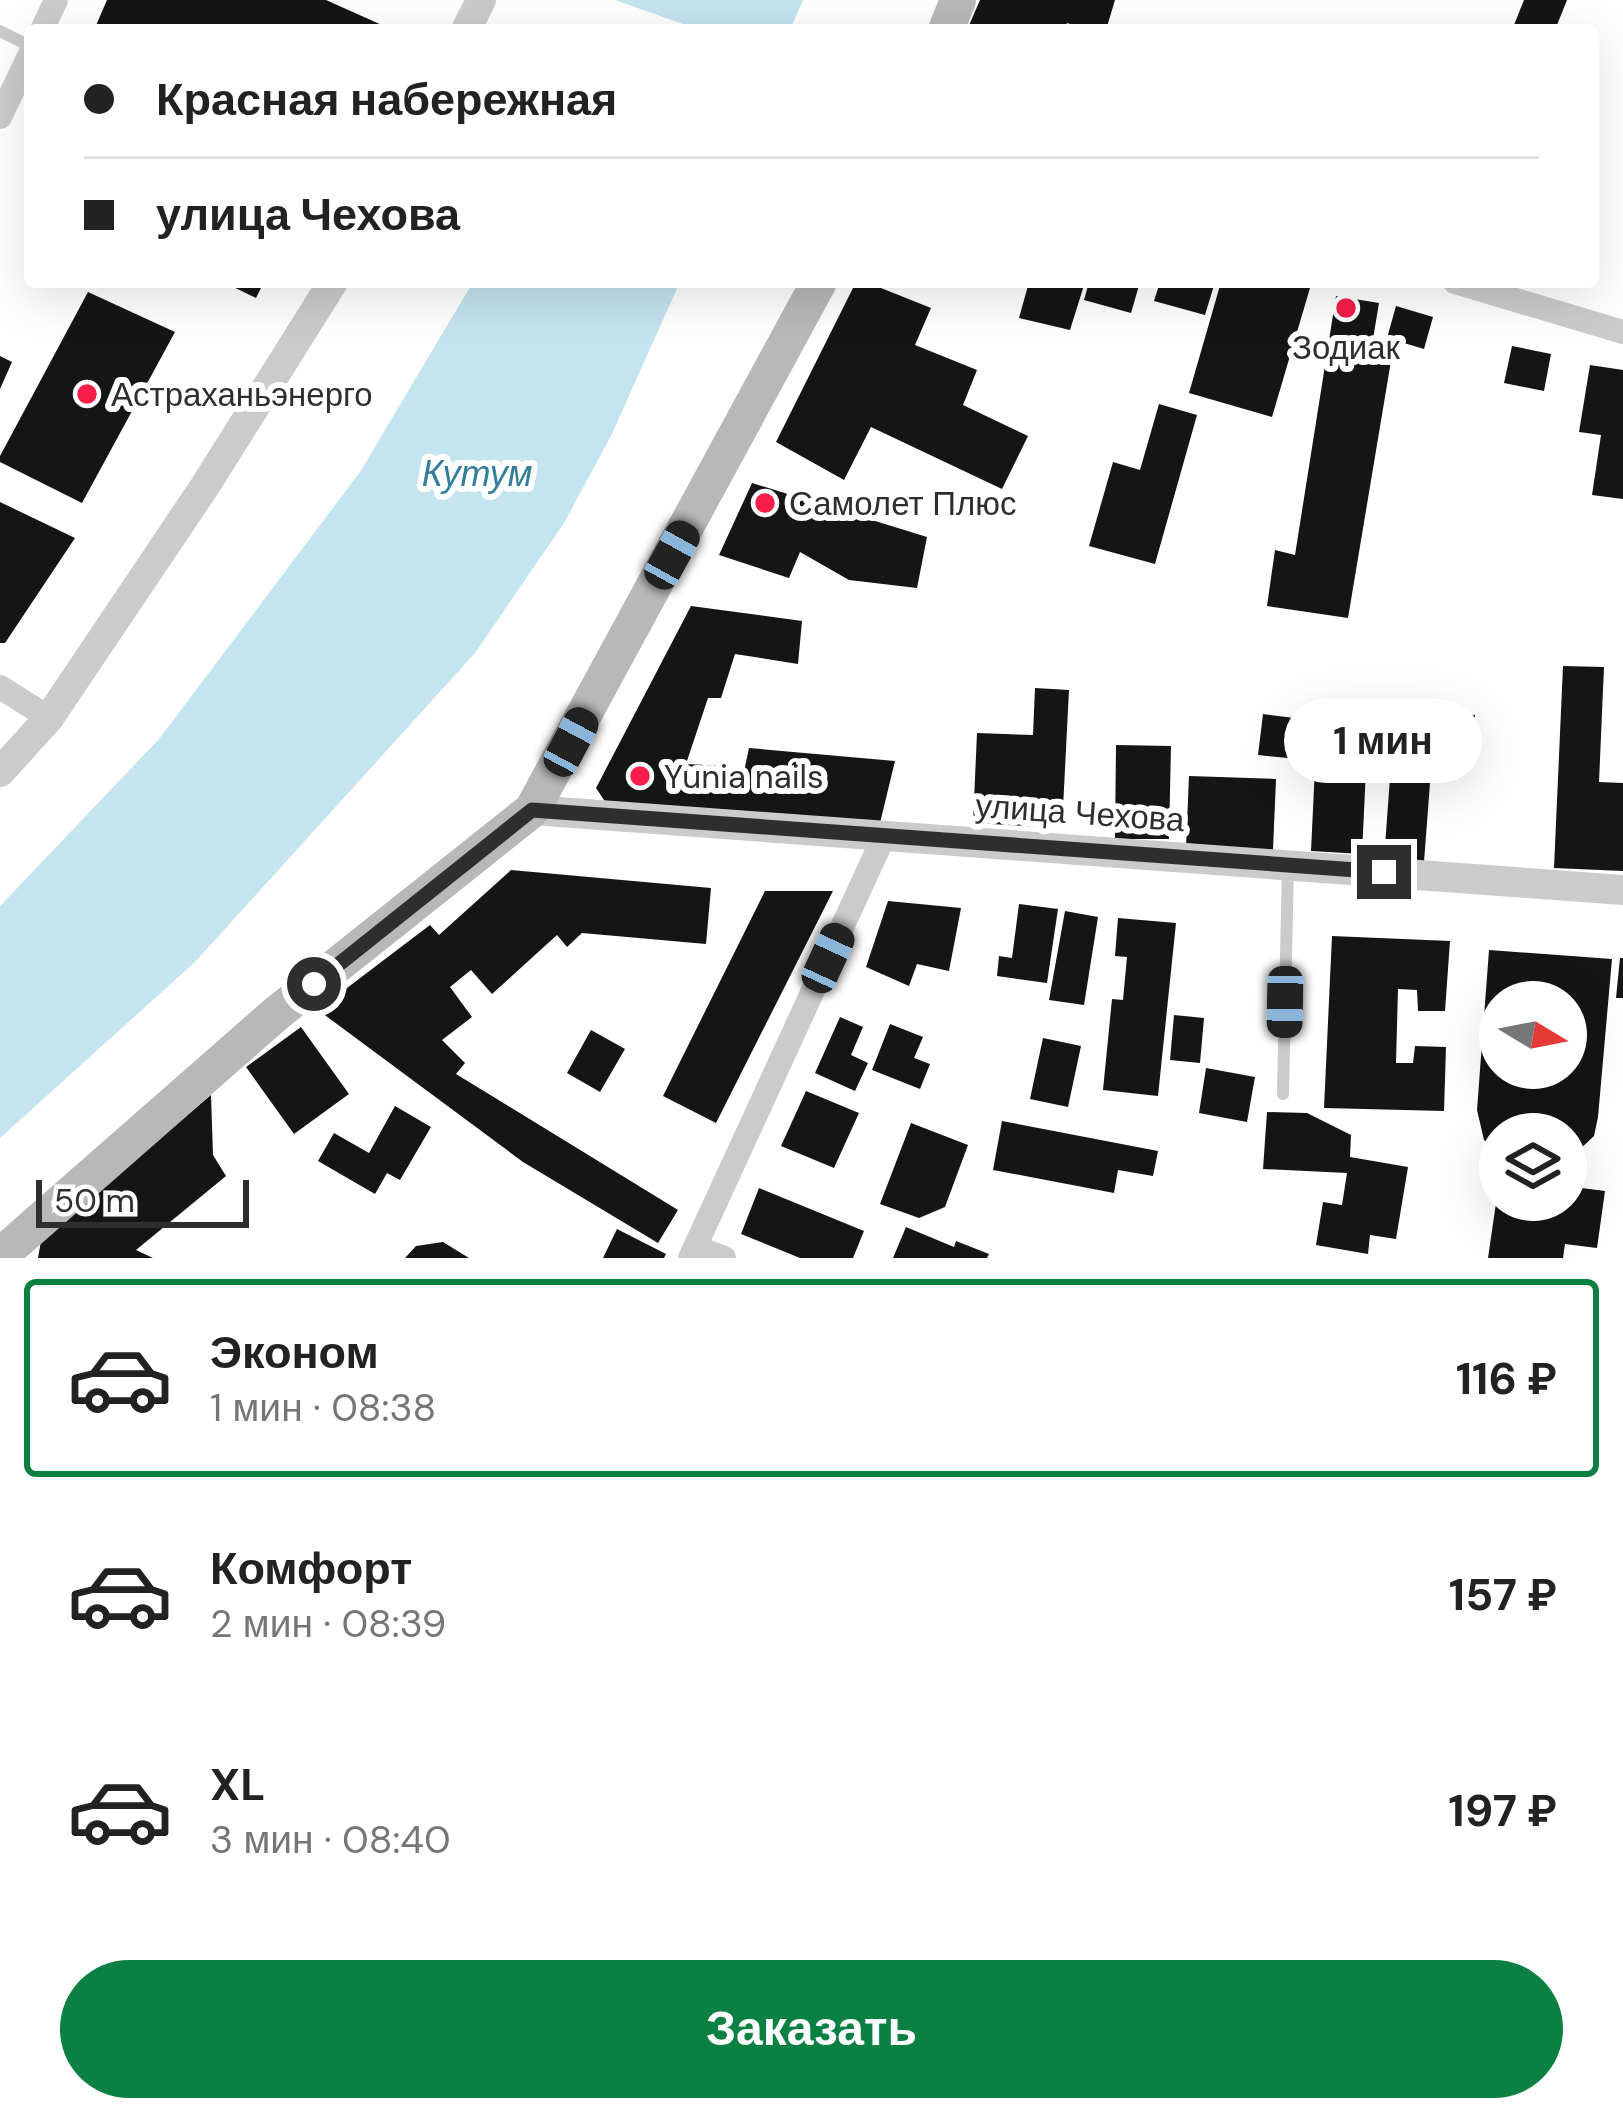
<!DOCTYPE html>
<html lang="ru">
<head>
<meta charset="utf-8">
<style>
	body { margin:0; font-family:"DM Sans",sans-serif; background:#f2f2f2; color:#222; height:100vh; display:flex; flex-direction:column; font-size:45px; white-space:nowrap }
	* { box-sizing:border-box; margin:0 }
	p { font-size:39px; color:#767676 }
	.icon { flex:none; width:66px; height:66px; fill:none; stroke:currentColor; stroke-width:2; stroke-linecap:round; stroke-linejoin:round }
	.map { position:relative; height:1258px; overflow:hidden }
	.drawer { display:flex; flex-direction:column; background:#fff; flex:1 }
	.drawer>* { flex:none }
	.guide { position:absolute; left:24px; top:24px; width:1575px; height:264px; border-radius:12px; box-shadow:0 12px 48px #0002; display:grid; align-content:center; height:264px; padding:0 60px; background:#fff }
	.needle { width:78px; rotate:100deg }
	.buttons { position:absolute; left:1479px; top:981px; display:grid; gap:24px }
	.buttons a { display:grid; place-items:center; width:108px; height:108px; border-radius:50%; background:#fff; box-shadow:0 12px 48px #0002; font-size:60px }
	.scale { position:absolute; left:36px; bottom:30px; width:213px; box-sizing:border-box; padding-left:12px; border:6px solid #2e2e2e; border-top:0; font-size:33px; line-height:42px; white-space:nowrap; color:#2e2e2e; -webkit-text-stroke:9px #fff; paint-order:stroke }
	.end { position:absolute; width:54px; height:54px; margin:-27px; border:15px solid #2e2e2e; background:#fff; box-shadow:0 0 0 6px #fff }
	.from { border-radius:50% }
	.bubble { position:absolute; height:84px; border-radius:42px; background:#fff; box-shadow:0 12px 48px #0002; font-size:39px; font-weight:700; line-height:84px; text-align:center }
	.car { position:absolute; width:36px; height:72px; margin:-36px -18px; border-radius:15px; box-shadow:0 0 9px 3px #0007; background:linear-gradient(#222 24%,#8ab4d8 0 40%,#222 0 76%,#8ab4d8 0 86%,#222 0) }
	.guide b { display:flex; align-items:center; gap:42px; height:114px; font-size:45px }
	.guide b+b { border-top:3px solid #e0e0e0 }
	.guide i { width:30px; height:30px; background:#222 }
	ul { padding:21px 0 0; list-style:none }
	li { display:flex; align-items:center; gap:36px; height:198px; margin:0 24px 18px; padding:0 36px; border:6px solid transparent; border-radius:12px }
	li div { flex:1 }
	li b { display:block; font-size:45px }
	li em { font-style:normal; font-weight:700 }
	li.current { border-color:#0b8043 }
	li>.icon { width:108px; height:108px; stroke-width:1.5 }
	.primary-button { display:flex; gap:24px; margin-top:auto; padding:24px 60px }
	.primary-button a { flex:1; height:138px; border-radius:72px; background:#0b8043; color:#fff; font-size:48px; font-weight:700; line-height:138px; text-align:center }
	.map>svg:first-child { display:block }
	.water { fill:#c4e4ef }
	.pier { fill:#fff }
	.building { fill:#151515; fill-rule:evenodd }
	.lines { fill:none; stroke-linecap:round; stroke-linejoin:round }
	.service { stroke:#cbcbcb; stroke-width:12 }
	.minor { stroke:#cbcbcb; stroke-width:24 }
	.tertiary { stroke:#cbcbcb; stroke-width:30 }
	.secondary { stroke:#b8b8b8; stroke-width:36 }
	.route { stroke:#2e2e2e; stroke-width:15 }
	.poi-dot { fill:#f71e4a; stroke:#fff; stroke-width:4.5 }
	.labels { text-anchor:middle; stroke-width:12; stroke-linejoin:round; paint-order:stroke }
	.poi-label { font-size:33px; fill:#2e2e2e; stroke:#fff; text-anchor:start }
	.street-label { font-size:33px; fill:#2e2e2e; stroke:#fff }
	.water-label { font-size:36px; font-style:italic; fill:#347e99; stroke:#fff }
</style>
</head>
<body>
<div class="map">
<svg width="1623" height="1258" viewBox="0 0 1623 1258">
	<rect width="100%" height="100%" fill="#fff"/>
	<path class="water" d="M 610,0 L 803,0 L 790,30 L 598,30 Z
		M 473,282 L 680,282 L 611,436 L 564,523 L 475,653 L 195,962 L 0,1138 L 0,906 L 159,739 L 360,472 Z"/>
	<path class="pier" d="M 604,0 L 615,0 L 700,30 L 619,30 L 595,22 Z"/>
	<path class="building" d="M 107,0 L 326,0 L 393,30 L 94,30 Z
		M 980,0 L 1115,0 L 1106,30 L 1089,30 L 1067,23 L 1064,30 L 967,30 Z
		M 1524,0 L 1567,0 L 1555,30 L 1512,30 Z
		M 223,282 L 264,282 L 256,298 Z
		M 856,282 L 866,282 L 931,308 L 915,345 L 977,370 L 963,405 L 1028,436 L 1002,489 L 871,427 L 844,480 L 776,442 Z
		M 1029,282 L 1085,282 L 1070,330 L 1019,318 Z
		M 1089,282 L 1140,282 L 1131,313 L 1084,300 Z
		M 1160,282 L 1215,282 L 1205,315 L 1154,301 Z
		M 1221,282 L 1288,282 L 1310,288 L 1272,417 L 1189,393 Z
		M 88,292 L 175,332 L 82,503 L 0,462 L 0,456 Z
		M 1336,296 L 1379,303 L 1373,339 L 1394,343 L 1348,618 L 1267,606 L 1275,550 L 1295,555 Z
		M 1396,306 L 1433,317 L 1424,349 L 1387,338 Z
		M 1512,346 L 1551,354 L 1544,391 L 1504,383 Z
		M 0,356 L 12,362 L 0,389 Z
		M 1590,365 L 1623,370 L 1623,499 L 1592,495 L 1601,435 L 1579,432 Z
		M 1159,404 L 1197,415 L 1155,564 L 1089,546 L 1113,462 L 1140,470 Z
		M 752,483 L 927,537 L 917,588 L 849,580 L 800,552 L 789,578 L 719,555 Z
		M 0,502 L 75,538 L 5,643 L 0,643 Z
		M 691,606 L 802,621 L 798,664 L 735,654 L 721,698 L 708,698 L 686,764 L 745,767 L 749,748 L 895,761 L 880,823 L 606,803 L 596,788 Z
		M 1563,666 L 1604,667 L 1599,782 L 1623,783 L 1623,871 L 1554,868 Z
		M 1035,688 L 1069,690 L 1062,828 L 973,823 L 977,733 L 1033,735 Z
		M 1395,709 L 1475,715 L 1472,760 L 1432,757 L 1424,862 L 1384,860 Z
		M 1263,714 L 1311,720 L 1307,760 L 1258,755 Z
		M 1116,745 L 1171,746 L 1169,839 L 1115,839 Z
		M 1315,767 L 1366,769 L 1362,854 L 1311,851 Z
		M 1189,776 L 1276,779 L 1273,850 L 1186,847 Z
		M 511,870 L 711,888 L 706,944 L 582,933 L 567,947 L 557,935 L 492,994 L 471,970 L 450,987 L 472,1017 L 442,1040 L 465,1063 L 456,1074 L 678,1210 L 658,1243 L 523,1162 L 318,1010 L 430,925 L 439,935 Z
		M 765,891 L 833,891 L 716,1123 L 663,1096 Z
		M 888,901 L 961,908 L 949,971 L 917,964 L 909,986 L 866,967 Z
		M 1019,904 L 1058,909 L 1047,983 L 997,976 L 999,956 L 1012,958 Z
		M 1065,911 L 1098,917 L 1084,1005 L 1049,1000 Z
		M 1118,918 L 1176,923 L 1158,1096 L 1103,1090 L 1112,999 L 1123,1000 L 1127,957 L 1115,956 Z
		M 1332,936 L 1450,941 L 1445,1011 L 1418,1011 L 1417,990 L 1398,989 L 1396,1063 L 1413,1063 L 1415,1046 L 1446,1047 L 1444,1111 L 1324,1108 Z
		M 1489,950 L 1612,959 L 1598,1117 L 1594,1136 L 1578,1151 L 1566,1149 L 1566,1134 L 1500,1134 L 1500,1150 L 1484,1140 L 1477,1110 ZM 1500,1002 L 1566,1002 L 1566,1068 L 1500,1068 Z
		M 1620,958 L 1623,958 L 1623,998 L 1616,998 Z
		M 1174,1015 L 1204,1018 L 1200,1063 L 1170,1060 Z
		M 840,1017 L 863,1027 L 851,1055 L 868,1063 L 855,1091 L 815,1073 Z
		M 890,1024 L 923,1037 L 914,1058 L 930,1064 L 920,1089 L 872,1070 Z
		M 301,1027 L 349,1094 L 294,1134 L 246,1067 Z
		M 591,1030 L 625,1049 L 600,1092 L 567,1073 Z
		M 1043,1038 L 1081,1046 L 1068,1107 L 1030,1099 Z
		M 1206,1068 L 1255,1077 L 1247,1122 L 1199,1113 Z
		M 806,1091 L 859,1113 L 834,1168 L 781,1146 Z
		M 211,1095 L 213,1155 L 226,1176 L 136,1250 L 153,1258 L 38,1258 L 41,1241 L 58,1224 Z
		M 395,1106 L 431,1127 L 400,1180 L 387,1173 L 375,1194 L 318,1161 L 334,1133 L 369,1153 Z
		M 1267,1112 L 1307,1113 L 1351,1135 L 1350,1157 L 1408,1167 L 1396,1239 L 1370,1235 L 1368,1254 L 1316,1245 L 1323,1202 L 1342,1205 L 1347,1173 L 1263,1169 Z
		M 1002,1121 L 1158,1151 L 1153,1176 L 1118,1170 L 1114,1193 L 993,1170 Z
		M 911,1123 L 968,1145 L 945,1207 L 919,1218 L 880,1204 Z
		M 1566,1186 L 1605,1191 L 1597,1248 L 1565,1244 L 1563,1258 L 1488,1258 L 1496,1203 L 1547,1210 L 1548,1200 L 1566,1200 Z
		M 759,1188 L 864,1231 L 853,1258 L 800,1258 L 741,1234 Z
		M 906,1227 L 954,1247 L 956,1241 L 989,1254 L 987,1258 L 893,1258 Z
		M 617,1229 L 666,1254 L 664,1258 L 603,1258 Z
		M 443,1242 L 469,1258 L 405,1258 L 416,1246 Z"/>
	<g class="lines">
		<path class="service" d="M 0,31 L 30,46
			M 1283,1094 L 1288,865"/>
		<path class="minor" d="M 42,30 L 56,0
			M 0,117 L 30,54
			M 1455,282 L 1623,332
			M 0,687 L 49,718
			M 695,1247 L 724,1258
			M 690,1258 L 885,834"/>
		<path class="tertiary" d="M 466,30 L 481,0
			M 0,772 L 49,718 L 205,486 L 333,282
			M 532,810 L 1623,890"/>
		<path class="secondary" d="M 946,30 L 958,0
			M 0,1256 L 277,1013 L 532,810 L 819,282"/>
	</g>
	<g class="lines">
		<path class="route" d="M 314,984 L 532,810 L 1384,872"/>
	</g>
	<g class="poi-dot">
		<circle cx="1346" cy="308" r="12"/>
		<circle cx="87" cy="394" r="12"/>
		<circle cx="765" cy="503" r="12"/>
		<circle cx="640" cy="776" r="12"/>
	</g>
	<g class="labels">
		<g class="poi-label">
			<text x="1346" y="359" text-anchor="middle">Зодиак</text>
			<text x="111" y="406">Астраханьэнерго</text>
			<text x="789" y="515">Самолет Плюс</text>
			<text x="664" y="788">Yunia nails</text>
		</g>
		<g class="street-label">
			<text transform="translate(1080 812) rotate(4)" y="12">улица Чехова</text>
		</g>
		<g class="water-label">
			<text x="477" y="486">Кутум</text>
		</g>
	</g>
</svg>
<div class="buttons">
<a><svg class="needle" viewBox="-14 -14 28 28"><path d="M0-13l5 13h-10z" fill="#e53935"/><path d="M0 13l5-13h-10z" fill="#767676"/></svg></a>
<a><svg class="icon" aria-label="layers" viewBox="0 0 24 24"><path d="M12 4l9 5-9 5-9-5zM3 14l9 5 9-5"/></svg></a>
</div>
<div class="scale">50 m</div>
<i class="end from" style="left:314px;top:984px"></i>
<i class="end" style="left:1384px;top:872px"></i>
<div class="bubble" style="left:1284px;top:699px;width:198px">1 мин</div>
<i class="car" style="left:672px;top:555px;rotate:29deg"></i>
<i class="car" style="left:571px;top:742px;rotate:28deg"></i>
<i class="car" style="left:828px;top:958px;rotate:25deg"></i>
<i class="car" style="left:1285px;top:1002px;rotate:181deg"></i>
<div class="guide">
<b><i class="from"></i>Красная набережная</b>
<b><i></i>улица Чехова</b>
</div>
</div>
<section class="drawer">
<ul>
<li class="current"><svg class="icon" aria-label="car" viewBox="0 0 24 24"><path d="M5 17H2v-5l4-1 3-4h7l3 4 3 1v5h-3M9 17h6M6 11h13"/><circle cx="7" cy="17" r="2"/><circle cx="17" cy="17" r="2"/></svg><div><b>Эконом</b><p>1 мин · 08:38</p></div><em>116 ₽</em></li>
<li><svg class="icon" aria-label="car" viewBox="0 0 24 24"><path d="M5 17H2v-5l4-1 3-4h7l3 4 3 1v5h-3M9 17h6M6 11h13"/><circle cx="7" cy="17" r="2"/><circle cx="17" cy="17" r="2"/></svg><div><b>Комфорт</b><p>2 мин · 08:39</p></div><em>157 ₽</em></li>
<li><svg class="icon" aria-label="car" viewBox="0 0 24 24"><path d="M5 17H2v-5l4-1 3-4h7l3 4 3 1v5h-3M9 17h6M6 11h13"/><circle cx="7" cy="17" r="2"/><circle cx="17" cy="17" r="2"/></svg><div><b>XL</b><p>3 мин · 08:40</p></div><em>197 ₽</em></li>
</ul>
<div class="primary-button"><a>Заказать</a></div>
</section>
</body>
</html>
